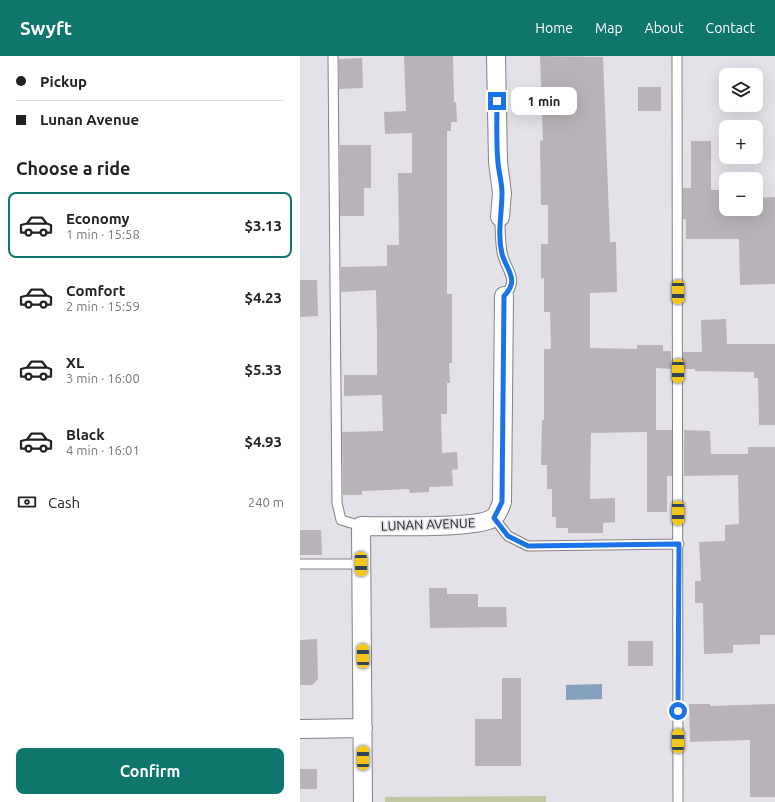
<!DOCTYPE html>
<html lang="en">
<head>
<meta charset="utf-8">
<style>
	body { margin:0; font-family:Ubuntu,sans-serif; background:#f2f2f2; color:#222; height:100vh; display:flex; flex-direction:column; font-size:15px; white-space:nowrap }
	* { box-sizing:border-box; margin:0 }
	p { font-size:13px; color:#767676 }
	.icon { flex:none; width:22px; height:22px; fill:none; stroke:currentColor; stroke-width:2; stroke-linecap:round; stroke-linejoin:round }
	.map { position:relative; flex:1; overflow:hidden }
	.panel { display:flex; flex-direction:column; background:#fff; width:300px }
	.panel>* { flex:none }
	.top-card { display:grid; align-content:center; height:88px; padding:0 16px; background:#fff }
	.tools { position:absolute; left:419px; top:12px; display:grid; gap:8px }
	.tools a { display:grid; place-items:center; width:44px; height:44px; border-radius:8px; background:#fff; box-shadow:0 4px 16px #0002; font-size:20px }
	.end { position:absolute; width:18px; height:18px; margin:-9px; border:5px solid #1a73e8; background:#fff; box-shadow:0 0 0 2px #fff }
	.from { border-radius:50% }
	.bubble { position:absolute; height:28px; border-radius:8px; background:#fff; box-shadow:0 4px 16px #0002; font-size:13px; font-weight:600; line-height:28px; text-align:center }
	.car { position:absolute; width:12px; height:24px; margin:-12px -6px; border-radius:5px; box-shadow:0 0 3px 1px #0007; background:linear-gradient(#f5c518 24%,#345 0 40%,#f5c518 0 76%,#345 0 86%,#f5c518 0) }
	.top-card b { display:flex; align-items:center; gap:14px; height:38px; font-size:15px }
	.top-card b+b { border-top:1px solid #e0e0e0 }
	.top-card i { width:10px; height:10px; background:#222 }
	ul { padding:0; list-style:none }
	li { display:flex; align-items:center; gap:12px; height:66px; margin:0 8px 6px; padding:0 8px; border:2px solid transparent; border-radius:8px }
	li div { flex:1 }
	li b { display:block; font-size:15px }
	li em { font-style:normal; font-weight:600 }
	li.selected { border-color:#0f766e }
	li>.icon { width:36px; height:36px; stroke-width:1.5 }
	h2 { padding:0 16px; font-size:18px; line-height:48px }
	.pay { display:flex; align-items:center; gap:10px; height:44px; padding:0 16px; font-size:15px }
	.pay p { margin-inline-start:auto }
	.cta { display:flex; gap:8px; margin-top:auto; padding:8px 16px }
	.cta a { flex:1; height:46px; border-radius:8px; background:#0f766e; color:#fff; font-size:16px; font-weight:600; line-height:46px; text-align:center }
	header { display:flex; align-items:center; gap:24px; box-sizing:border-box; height:56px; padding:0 20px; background:#0f766e; color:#fff }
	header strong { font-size:19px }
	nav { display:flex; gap:22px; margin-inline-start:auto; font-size:14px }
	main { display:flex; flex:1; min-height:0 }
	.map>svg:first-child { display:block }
	.green { fill:#c2c7a2 }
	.water { fill:#85a0bf }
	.building { fill:#b8b3b8 }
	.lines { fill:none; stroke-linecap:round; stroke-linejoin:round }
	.lane-casing { stroke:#848187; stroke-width:11 }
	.street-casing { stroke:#848187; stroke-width:20 }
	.lane { stroke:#fff; stroke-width:9 }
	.street { stroke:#fff; stroke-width:18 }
	.route { stroke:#1a73e8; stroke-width:5 }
	.labels { text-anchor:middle; stroke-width:3; stroke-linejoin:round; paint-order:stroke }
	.street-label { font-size:13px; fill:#242325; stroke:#e4e1e8 }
</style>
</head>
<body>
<header>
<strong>Swyft</strong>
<nav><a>Home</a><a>Map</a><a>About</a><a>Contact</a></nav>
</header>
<main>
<section class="panel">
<div class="top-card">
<b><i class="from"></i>Pickup</b>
<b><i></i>Lunan Avenue</b>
</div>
<h2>Choose a ride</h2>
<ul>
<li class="selected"><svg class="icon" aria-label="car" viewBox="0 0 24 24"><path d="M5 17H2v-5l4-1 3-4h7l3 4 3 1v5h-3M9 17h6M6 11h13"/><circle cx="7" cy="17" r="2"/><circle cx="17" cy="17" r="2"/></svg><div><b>Economy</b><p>1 min · 15:58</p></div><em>$3.13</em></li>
<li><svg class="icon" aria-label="car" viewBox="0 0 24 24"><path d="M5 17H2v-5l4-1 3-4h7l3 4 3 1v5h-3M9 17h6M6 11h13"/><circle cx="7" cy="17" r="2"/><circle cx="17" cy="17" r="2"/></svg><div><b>Comfort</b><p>2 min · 15:59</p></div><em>$4.23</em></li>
<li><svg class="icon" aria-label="car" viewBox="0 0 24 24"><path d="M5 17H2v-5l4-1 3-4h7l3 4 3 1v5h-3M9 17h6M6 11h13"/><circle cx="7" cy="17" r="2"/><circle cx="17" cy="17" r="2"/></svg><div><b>XL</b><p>3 min · 16:00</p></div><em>$5.33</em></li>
<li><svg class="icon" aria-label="car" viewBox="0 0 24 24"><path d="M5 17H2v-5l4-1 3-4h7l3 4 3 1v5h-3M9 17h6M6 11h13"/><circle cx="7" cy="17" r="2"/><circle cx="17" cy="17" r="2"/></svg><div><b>Black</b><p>4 min · 16:01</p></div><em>$4.93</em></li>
</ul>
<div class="pay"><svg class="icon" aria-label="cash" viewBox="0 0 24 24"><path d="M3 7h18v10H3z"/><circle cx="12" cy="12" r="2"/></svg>Cash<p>240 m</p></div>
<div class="cta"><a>Confirm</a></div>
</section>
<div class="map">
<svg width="475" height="746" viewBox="0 0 475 746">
	<rect width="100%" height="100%" fill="#e4e1e8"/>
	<path class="green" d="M 246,740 L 246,746 L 85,746 L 85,741 Z"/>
	<path class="water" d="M 302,628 L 302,643 L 266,644 L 266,629 Z"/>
	<path class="building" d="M 104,0 L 153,0 L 154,46 L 156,46 L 157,66 L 151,66 L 151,75 L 147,75 L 147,238 L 152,238 L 152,307 L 149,307 L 150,327 L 147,327 L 147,358 L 141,358 L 142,397 L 157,396 L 158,413 L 152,414 L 153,430 L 129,431 L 129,436 L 110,437 L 109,433 L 62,435 L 62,439 L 43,439 L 42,376 L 83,375 L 82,339 L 44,340 L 44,319 L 77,319 L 77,280 L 76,234 L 41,236 L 41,211 L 87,210 L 87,189 L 99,189 L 98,117 L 112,117 L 112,77 L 85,78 L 84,56 L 106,55 Z
		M 240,0 L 303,1 L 310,186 L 316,186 L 317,236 L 290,237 L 290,292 L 337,293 L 337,289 L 363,289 L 363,295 L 371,295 L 371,313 L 356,312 L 356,374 L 372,374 L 372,420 L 367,420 L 367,456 L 347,456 L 347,376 L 291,377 L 290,443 L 315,442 L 315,466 L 303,467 L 303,477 L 268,477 L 268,472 L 256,472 L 256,461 L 252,461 L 252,433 L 247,433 L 247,409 L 241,409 L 242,364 L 244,364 L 244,293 L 251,293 L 250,256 L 244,256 L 244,222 L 241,223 L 241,188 L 248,188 L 248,149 L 241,149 L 240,85 L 243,84 Z
		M 62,2 L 63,32 L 39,33 L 39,3 Z
		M 338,31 L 361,31 L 361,55 L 338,55 Z
		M 391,85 L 411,85 L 411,134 L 426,134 L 426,153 L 456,153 L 456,142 L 475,141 L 475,228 L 440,229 L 439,183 L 386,183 L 386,163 L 383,163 L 383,132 L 391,132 Z
		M 40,89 L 71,89 L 71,132 L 64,132 L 64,160 L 40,160 Z
		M 0,224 L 17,224 L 18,260 L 0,261 Z
		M 426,263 L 427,288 L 475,288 L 475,369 L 459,369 L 458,322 L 454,322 L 454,316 L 395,315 L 395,313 L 383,313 L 383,296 L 402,296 L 401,264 Z
		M 384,374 L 410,375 L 411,398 L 448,398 L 448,391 L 475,391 L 475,579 L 460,579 L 460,588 L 433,589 L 433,597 L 404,598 L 403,547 L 395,547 L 395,525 L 401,525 L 399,486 L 425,485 L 425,469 L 439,468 L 438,419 L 384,420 Z
		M 0,474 L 21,474 L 22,499 L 0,499 Z
		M 129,532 L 147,532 L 147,538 L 178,538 L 178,551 L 206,551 L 207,571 L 130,572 Z
		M 17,583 L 18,623 L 12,629 L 0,629 L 0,584 Z
		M 328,585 L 353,585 L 353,610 L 328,610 Z
		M 202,622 L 221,622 L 221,710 L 175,710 L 175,663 L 202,663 Z
		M 389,648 L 410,648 L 410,650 L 475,648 L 475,741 L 450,741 L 450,684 L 390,686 Z
		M 0,713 L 17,713 L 17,733 L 0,733 Z"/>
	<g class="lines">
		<defs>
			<path id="lane" d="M 33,0 L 37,447 L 41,464 L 61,470
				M 377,0 L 378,746
				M 200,161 C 200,173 200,184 202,196 C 205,214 221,223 204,240
				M 194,462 L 208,480 L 228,490 L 379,488
				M 0,508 L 61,508"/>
			<path id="street" d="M 196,0 L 198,106 L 202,137 L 200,161
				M 0,673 L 63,672
				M 63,746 L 61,470 C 84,470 178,473 193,462 C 198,459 200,451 202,446 L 204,240"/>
		</defs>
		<use href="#lane" class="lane-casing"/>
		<use href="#street" class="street-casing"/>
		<use href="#lane" class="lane"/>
		<use href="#street" class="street"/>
	</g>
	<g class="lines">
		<path class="route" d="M 197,45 C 197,65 196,87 198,107 C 199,117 202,127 202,137 C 202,157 197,178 202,198 C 207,215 220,224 204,240 L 202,446 L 194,462 L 208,480 L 228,490 L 379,488 L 378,655"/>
	</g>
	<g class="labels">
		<g class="street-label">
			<text transform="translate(128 468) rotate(-2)" y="5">LUNAN AVENUE</text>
		</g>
	</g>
</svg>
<div class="tools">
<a><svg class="icon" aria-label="layers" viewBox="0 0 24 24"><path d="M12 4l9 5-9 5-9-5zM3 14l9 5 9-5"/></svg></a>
<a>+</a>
<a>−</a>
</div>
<i class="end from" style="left:378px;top:655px"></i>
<i class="end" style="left:197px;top:45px"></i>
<div class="bubble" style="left:211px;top:31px;width:66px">1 min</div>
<i class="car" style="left:378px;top:236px;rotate:180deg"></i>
<i class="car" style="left:378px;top:315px;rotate:180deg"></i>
<i class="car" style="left:378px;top:457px;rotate:180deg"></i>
<i class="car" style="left:61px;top:508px;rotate:179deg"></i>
<i class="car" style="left:63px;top:600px;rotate:359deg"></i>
<i class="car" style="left:378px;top:685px;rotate:0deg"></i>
<i class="car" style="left:63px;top:702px;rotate:0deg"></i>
</div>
</main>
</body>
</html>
